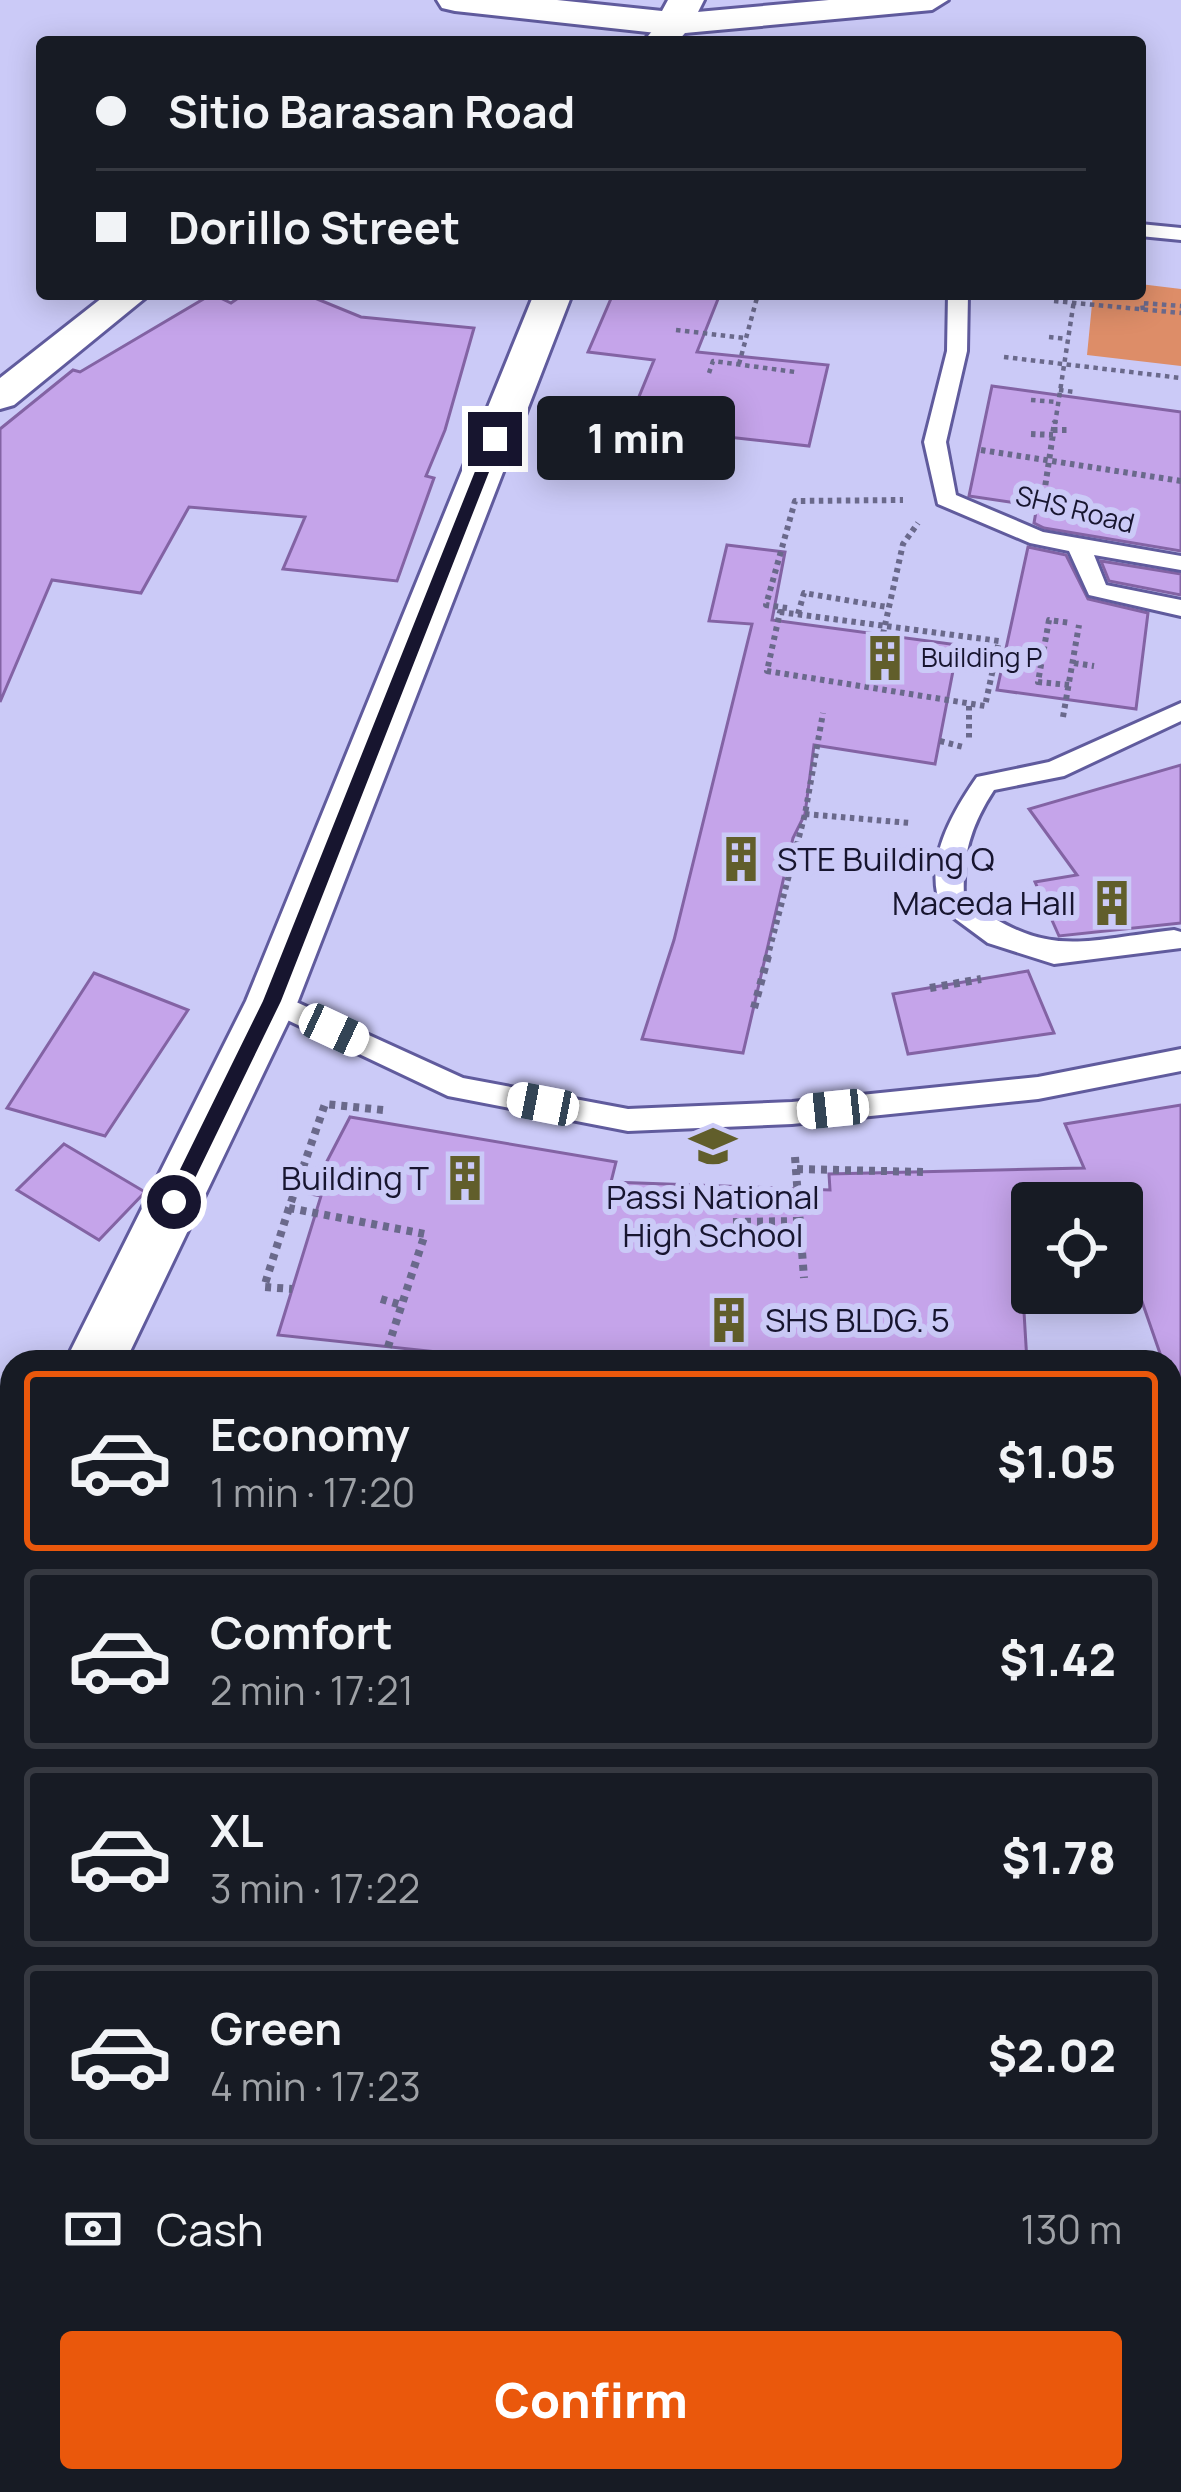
<!DOCTYPE html>
<html lang="en">
<head>
<meta charset="utf-8">
<style>
	body { margin:0; font-family:Manrope,sans-serif; background:#242831; color:#f1f3f6; height:100vh; display:flex; flex-direction:column; font-size:45px; white-space:nowrap }
	* { box-sizing:border-box; margin:0 }
	p { font-size:39px; color:#9ea1a6 }
	.icon { flex:none; width:66px; height:66px; fill:none; stroke:currentColor; stroke-width:2; stroke-linecap:round; stroke-linejoin:round }
	.map { position:relative; flex:1; overflow:hidden }
	.side { position:absolute; left:0px; top:1350px; width:1182px; height:1143px; display:flex; flex-direction:column; background:#171b24; border-radius:36px 36px 0 0; box-shadow:0 6px 30px #0003 }
	.side>* { flex:none }
	.top-card { position:absolute; left:36px; top:36px; width:1110px; height:264px; border-radius:12px; box-shadow:0 6px 30px #0003; display:grid; align-content:center; height:264px; padding:0 60px; background:#171b24 }
	.controls { position:absolute; left:1011px; top:1182px; display:grid; gap:24px }
	.controls a { display:grid; place-items:center; width:132px; height:132px; border-radius:12px; background:#171b24; box-shadow:0 6px 30px #0003; font-size:60px }
	.end { position:absolute; width:54px; height:54px; margin:-27px; border:15px solid #17152f; background:#fff; box-shadow:0 0 0 6px #fff }
	.from { border-radius:50% }
	.bubble { position:absolute; height:84px; border-radius:12px; background:#171b24; box-shadow:0 6px 30px #0003; font-size:39px; font-weight:800; line-height:84px; text-align:center }
	.car { position:absolute; width:36px; height:72px; margin:-36px -18px; border-radius:15px; box-shadow:0 0 9px 3px #0007; background:linear-gradient(#fff 24%,#345 0 40%,#fff 0 76%,#345 0 86%,#fff 0) }
	.top-card b { display:flex; align-items:center; gap:42px; height:114px; font-size:45px }
	.top-card b+b { border-top:3px solid #363941 }
	.top-card i { width:30px; height:30px; background:#f1f3f6 }
	ul { padding:21px 0 0; list-style:none }
	li { display:flex; align-items:center; gap:36px; height:180px; margin:0 24px 18px; padding:0 36px; border:6px solid #363941; border-radius:12px }
	li div { flex:1 }
	li b { display:block; font-size:45px }
	li em { font-style:normal; font-weight:800 }
	li.active { border-color:#ea580c }
	li>.icon { width:108px; height:108px; stroke-width:1.5 }
	.pay { display:flex; align-items:center; gap:30px; height:132px; padding:0 60px; font-size:45px }
	.pay p { margin-inline-start:auto }
	.action { display:flex; gap:24px; margin-top:auto; padding:24px 60px }
	.action a { flex:1; height:138px; border-radius:12px; background:#ea580c; color:#fff; font-size:48px; font-weight:800; line-height:138px; text-align:center }
	.map>svg:first-child { display:block }
	.green { fill:#dd8d68 }
	.forest { fill:#de8154 }
	.building { fill:#c5a4ea; stroke:#8363a4; stroke-width:3 }
	.lines { fill:none; stroke-linecap:round; stroke-linejoin:round }
	.service-casing { stroke:#605b9d; stroke-width:6 }
	.minor-casing { stroke:#605b9d; stroke-width:6 }
	.tertiary-casing { stroke:#605b9d; stroke-width:6 }
	.path-far2 { stroke:#6a698b; stroke-width:4.5; stroke-dasharray:4.5 4.5; stroke-linecap:butt }
	.path-far1 { stroke:#6a698b; stroke-width:6; stroke-dasharray:4.5 4.5; stroke-linecap:butt }
	.path { stroke:#6a698b; stroke-width:8; stroke-dasharray:6 6; stroke-linecap:butt }
	.service { fill:#fff; fill-rule:evenodd }
	.minor { fill:#fff; fill-rule:evenodd }
	.tertiary { fill:#fff; fill-rule:evenodd }
	.route { fill:#17152f }
	.labels { text-anchor:middle; stroke-width:12; stroke-linejoin:round; paint-order:stroke }
	.far-street-label { font-size:27px; fill:#17152f; stroke:#cbcaf7 }
	.far-poi-label { font-size:27px; fill:#17152f; stroke:#cbcaf7; text-anchor:start }
	.poi-label { font-size:33px; fill:#17152f; stroke:#cbcaf7; text-anchor:start }
</style>
</head>
<body>
<div class="map">
<svg width="1181" height="2492" viewBox="0 0 1181 2492">
	<rect width="100%" height="100%" fill="#cbcaf7"/>
	<path class="green" d="M 1140,284 L 1181,289 L 1181,366 L 1087,355 L 1093,294 L 1140,294 Z"/>
	<path class="forest" d="M 1170,2459 L 1181,2479 L 1181,2492 L 363,2492 L 342,2481 L 1170,2481 Z"/>
	<path class="building" d="M 212,294 L 231,303 L 244,294 L 305,294 L 361,317 L 474,328 L 445,430 L 426,476 L 434,478 L 397,581 L 283,569 L 305,517 L 189,507 L 141,593 L 52,580 L 0,702 L 0,429 L 73,370 L 80,372 Z
		M 613,294 L 720,294 L 697,352 L 828,365 L 809,446 L 627,426 L 654,360 L 588,352 Z
		M 992,386 L 1181,412 L 1181,551 L 1044,528 L 1034,523 L 1037,506 L 969,496 Z
		M 727,545 L 785,552 L 772,620 L 958,645 L 935,764 L 814,745 L 805,814 L 793,838 L 743,1053 L 642,1039 L 674,940 L 752,624 L 709,621 Z
		M 1028,547 L 1066,555 L 1088,599 L 1148,613 L 1136,709 L 997,690 Z
		M 1101,561 L 1181,574 L 1181,595 L 1109,581 Z
		M 1181,765 L 1181,923 L 1059,936 L 1035,882 L 1077,875 L 1029,809 Z
		M 1028,971 L 1054,1033 L 908,1054 L 893,994 Z
		M 94,973 L 188,1010 L 105,1136 L 7,1108 Z
		M 1181,1105 L 1181,1386 L 1172,1387 L 1170,1362 L 1163,1362 L 1122,1244 L 1122,1203 L 1032,1203 L 1032,1260 L 1021,1262 L 1027,1362 L 530,1362 L 278,1335 L 321,1196 L 310,1194 L 350,1117 L 616,1162 L 611,1182 L 830,1190 L 829,1174 L 1084,1168 L 1065,1124 Z
		M 64,1144 L 145,1192 L 99,1240 L 17,1190 Z"/>
	<g class="lines">
		<defs>
			<path id="service" d="M 1140,224 L 1181,228 L 1181,240 L 1140,236 Z
				M 948,294 L 968,294 L 967,351 L 946,442 L 956,495 L 1043,532 L 1181,556 L 1181,570 L 1094,555 L 1106,585 L 1181,600 L 1181,616 L 1089,595 L 1069,551 L 1030,543 L 938,504 L 924,442 L 947,351 Z
				M 1181,703 L 1181,721 L 1064,776 L 994,790 C 971,825 962,856 964,898 C 1048,960 1077,941 1174,930 L 1181,932 L 1181,948 L 1054,964 L 988,943 L 942,909 C 922,864 952,813 977,777 L 1049,762 Z
				M 272,991 L 463,1078 L 628,1109 L 792,1102 L 1038,1077 L 1181,1049 L 1181,1071 L 1038,1099 L 792,1124 L 628,1131 L 448,1096 L 262,1008 L 258,1001 Z
				M 0,1719 L 12,1721 L 12,1755 L 0,1753 Z"/>
			<path id="minor" d="M 829,0 L 948,0 L 932,10 L 685,33 L 677,42 L 643,42 L 664,17 L 675,14 Z
				M 107,294 L 150,294 L 14,405 L 0,409 L 0,378 Z
				M 534,294 L 572,294 L 298,1001 L 125,1362 L 65,1362 L 246,1001 Z
				M 12,1503 L 12,1582 L 0,1586 L 0,1508 Z"/>
			<path id="tertiary" d="M 437,0 L 557,0 L 662,11 L 668,0 L 704,0 L 688,32 L 675,35 L 455,11 L 442,8 Z"/>
		</defs>
		<use href="#service" class="service-casing"/>
		<use href="#minor" class="minor-casing"/>
		<use href="#tertiary" class="tertiary-casing"/>
		<path class="path-far2" d="M 1054,301 L 1181,313
			M 1143,310 L 1142,303 L 1181,306
			M 676,330 L 745,338
			M 1049,337 L 1067,339
			M 1004,357 L 1181,378
			M 739,364 L 758,294
			M 709,373 L 713,361 L 795,372
			M 1059,390 L 1075,392
			M 1031,400 L 1057,402
			M 1055,424 L 1075,294"/>
		<path class="path-far1" d="M 1053,430 L 1068,430
			M 1031,434 L 1053,435
			M 981,450 L 1181,481
			M 1044,494 L 1055,421
			M 787,608 L 766,605 L 795,501 L 903,500
			M 780,612 L 999,641 L 985,706 L 767,671 Z
			M 798,614 L 804,593 L 887,607
			M 883,634 L 903,544 L 918,523
			M 1074,663 L 1094,666
			M 1069,685 L 1038,682 L 1049,620 L 1071,623
			M 969,706 L 969,741
			M 1063,717 L 1079,625
			M 940,741 L 963,747
			M 805,814 L 910,823
			M 767,959 L 805,814 L 823,713"/>
		<path class="path" d="M 930,988 L 981,979
			M 754,1008 L 768,956
			M 383,1110 L 325,1104 L 289,1208 L 425,1234 L 383,1362
			M 795,1157 L 804,1278
			M 797,1169 L 925,1172
			M 289,1208 L 264,1287 L 292,1289
			M 733,1222 L 800,1221
			M 381,1299 L 401,1305
			M 1170,1410 L 1181,1408"/>
		<use href="#service" class="service"/>
		<use href="#minor" class="minor"/>
		<use href="#tertiary" class="tertiary"/>
	</g>
	<path class="route" d="M 495,435 L 502,439 L 281,1001 L 181,1207 L 167,1207 L 164,1202 L 263,1001 L 488,439 Z"/>
	<defs>
		<symbol id="building-bare" viewBox="-9 -9 18 18"><path d="M-4-6H4V6H1V3H-1V6H-4ZM-2.5-4.3h1.7v1.8h-1.7ZM.8-4.3h1.7v1.8H.8ZM-2.5-1h1.7V.8h-1.7ZM.8-1h1.7V.8H.8Z" fill="#615e2b" stroke="#cbcaf7" stroke-width="2.5" paint-order="stroke"/></symbol>
		<symbol id="school-bare" viewBox="-9 -9 18 18"><path d="M0-5L7-2L0 1L-7-2ZM-4 1L0 2.5L4 1V4Q0 6-4 4Z" fill="#615e2b" stroke="#cbcaf7" stroke-width="2.5" paint-order="stroke"/></symbol>
	</defs>
	<g fill-rule="evenodd">
		<use href="#building-bare" x="852" y="625" width="66" height="66"/>
		<use href="#building-bare" x="708" y="826" width="66" height="66"/>
		<use href="#building-bare" x="1079" y="870" width="66" height="66"/>
		<use href="#school-bare" x="680" y="1113" width="66" height="66"/>
		<use href="#building-bare" x="432" y="1145" width="66" height="66"/>
		<use href="#building-bare" x="696" y="1287" width="66" height="66"/>
	</g>
	<g class="labels">
		<g class="far-street-label">
			<text transform="translate(1075 510) rotate(14)" y="9">SHS Road</text>
		</g>
		<g class="far-poi-label">
			<text x="921" y="667">Building P</text>
		</g>
		<g class="poi-label">
			<text x="777" y="871">STE Building Q</text>
			<text x="1076" y="915" text-anchor="end">Maceda Hall</text>
			<text x="429" y="1190" text-anchor="end">Building T</text>
			<text x="713" y="1209" text-anchor="middle">Passi National<tspan x="713" dy="38">High School</tspan></text>
			<text x="765" y="1332">SHS BLDG. 5</text>
		</g>
	</g>
</svg>
<div class="controls">
<a><svg class="icon" aria-label="locate" viewBox="0 0 24 24"><circle cx="12" cy="12" r="6"/><path d="M12 2v4M12 18v4M2 12h4M18 12h4"/></svg></a>
</div>
<i class="end from" style="left:174px;top:1202px"></i>
<i class="end" style="left:495px;top:439px"></i>
<div class="bubble" style="left:537px;top:396px;width:198px">1 min</div>
<i class="car" style="left:334px;top:1030px;rotate:115deg"></i>
<i class="car" style="left:543px;top:1104px;rotate:281deg"></i>
<i class="car" style="left:833px;top:1109px;rotate:264deg"></i>
<div class="top-card">
<b><i class="from"></i>Sitio Barasan Road</b>
<b><i></i>Dorillo Street</b>
</div>
<section class="side">
<ul>
<li class="active"><svg class="icon" aria-label="car" viewBox="0 0 24 24"><path d="M5 17H2v-5l4-1 3-4h7l3 4 3 1v5h-3M9 17h6M6 11h13"/><circle cx="7" cy="17" r="2"/><circle cx="17" cy="17" r="2"/></svg><div><b>Economy</b><p>1 min · 17:20</p></div><em>$1.05</em></li>
<li><svg class="icon" aria-label="car" viewBox="0 0 24 24"><path d="M5 17H2v-5l4-1 3-4h7l3 4 3 1v5h-3M9 17h6M6 11h13"/><circle cx="7" cy="17" r="2"/><circle cx="17" cy="17" r="2"/></svg><div><b>Comfort</b><p>2 min · 17:21</p></div><em>$1.42</em></li>
<li><svg class="icon" aria-label="car" viewBox="0 0 24 24"><path d="M5 17H2v-5l4-1 3-4h7l3 4 3 1v5h-3M9 17h6M6 11h13"/><circle cx="7" cy="17" r="2"/><circle cx="17" cy="17" r="2"/></svg><div><b>XL</b><p>3 min · 17:22</p></div><em>$1.78</em></li>
<li><svg class="icon" aria-label="car" viewBox="0 0 24 24"><path d="M5 17H2v-5l4-1 3-4h7l3 4 3 1v5h-3M9 17h6M6 11h13"/><circle cx="7" cy="17" r="2"/><circle cx="17" cy="17" r="2"/></svg><div><b>Green</b><p>4 min · 17:23</p></div><em>$2.02</em></li>
</ul>
<div class="pay"><svg class="icon" aria-label="cash" viewBox="0 0 24 24"><path d="M3 7h18v10H3z"/><circle cx="12" cy="12" r="2"/></svg>Cash<p>130 m</p></div>
<div class="action"><a>Confirm</a></div>
</section>
</div>
</body>
</html>
